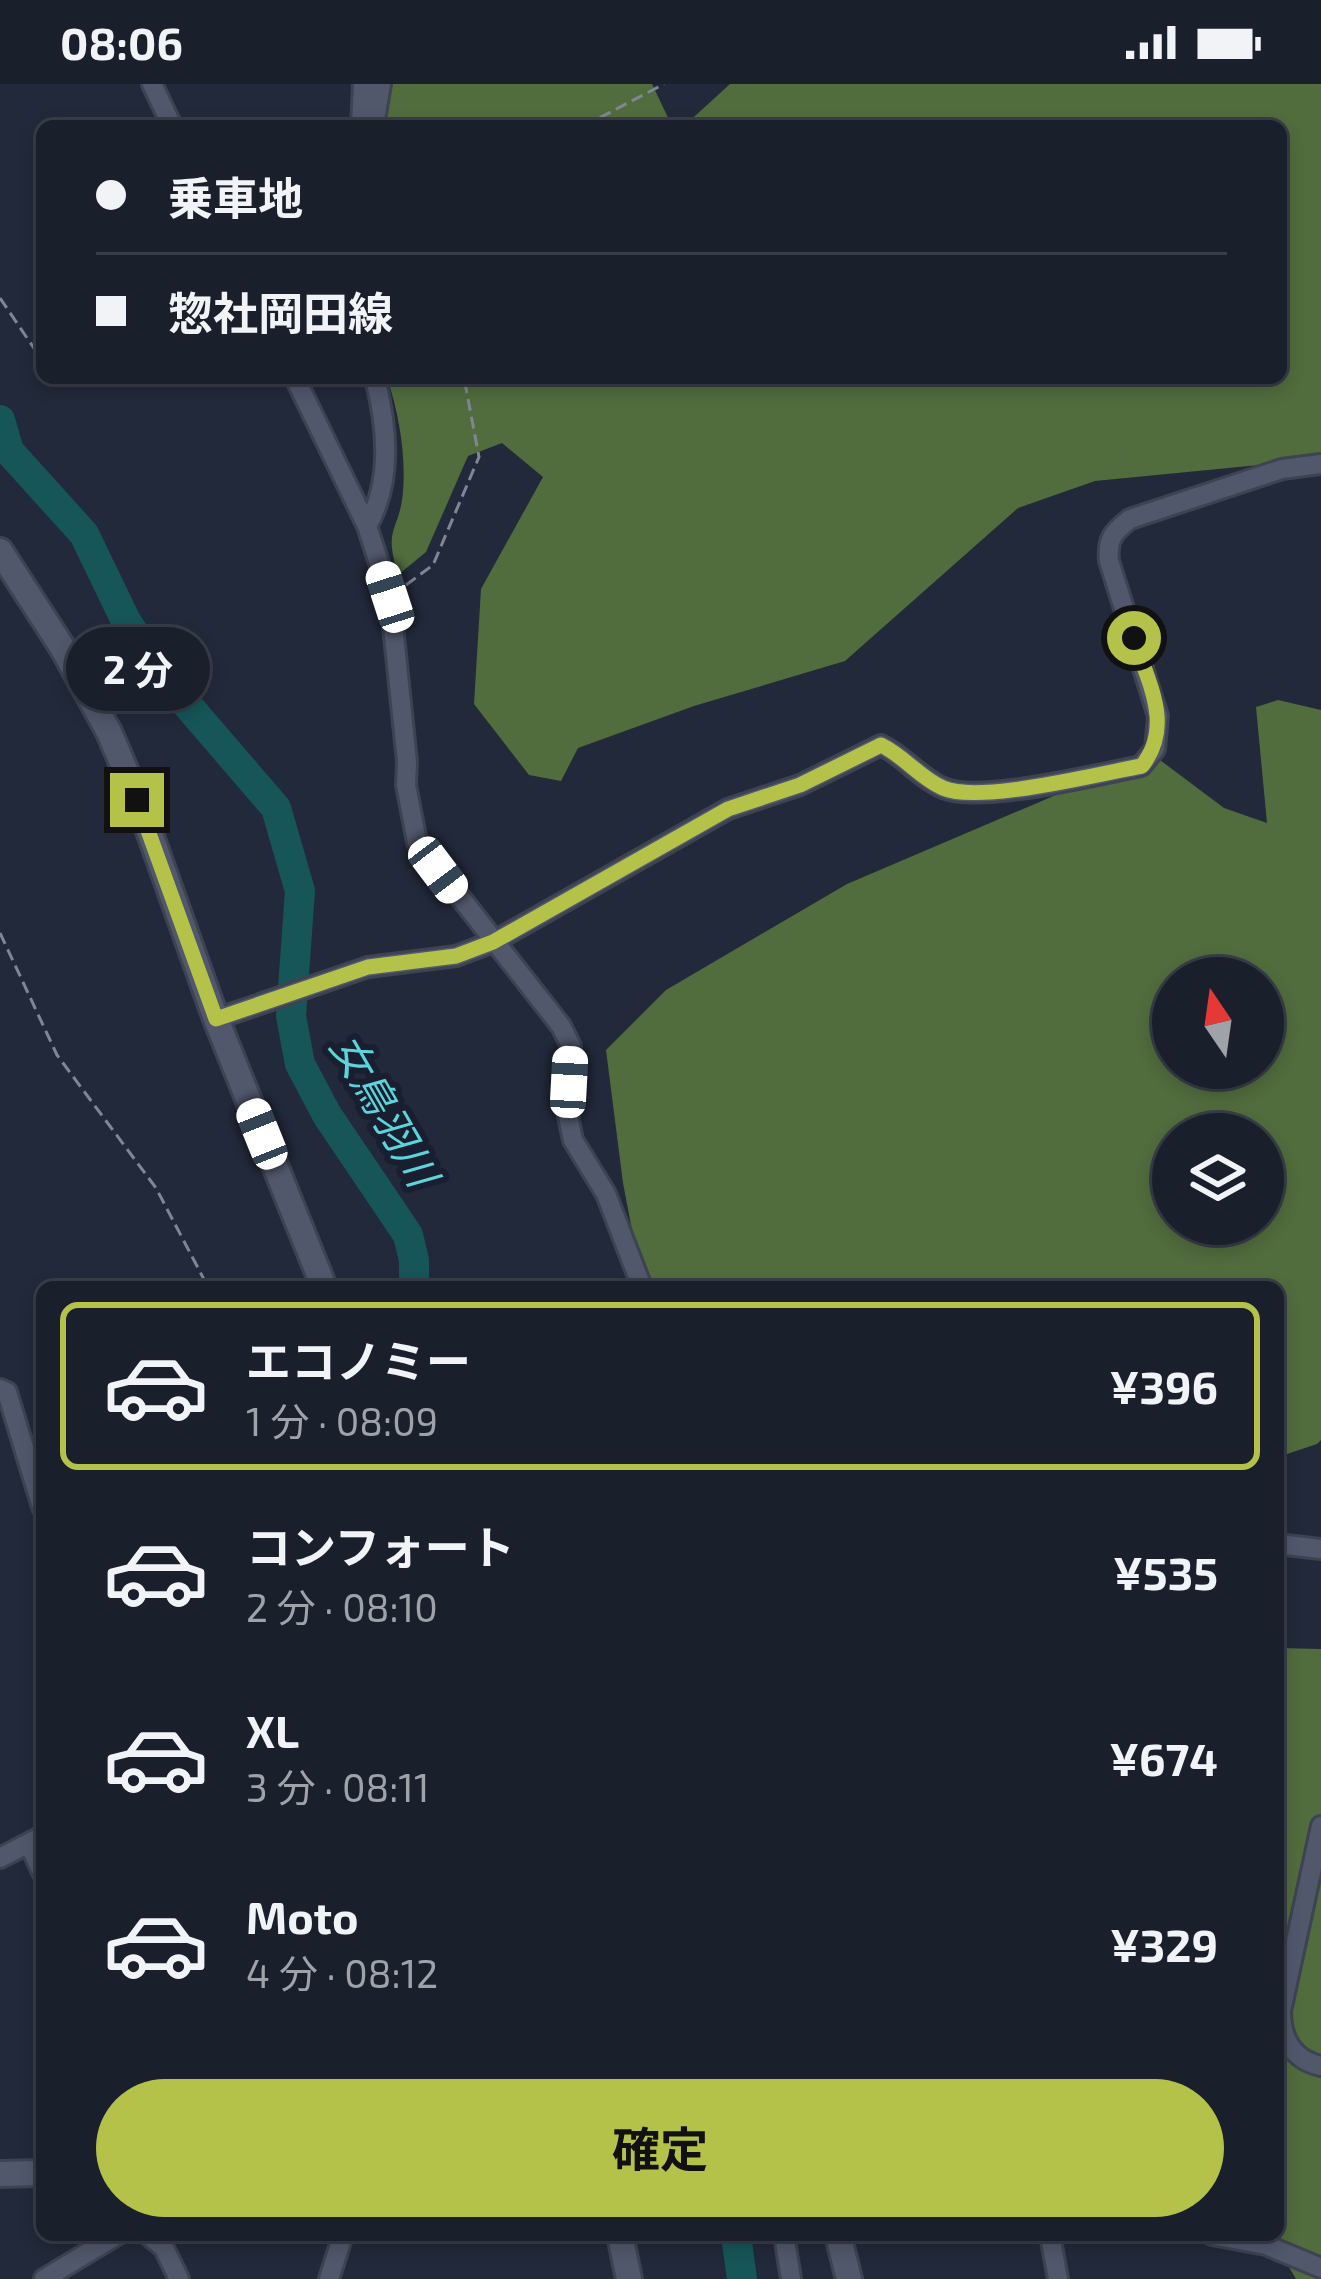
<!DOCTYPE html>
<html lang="ja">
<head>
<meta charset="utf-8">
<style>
	body { margin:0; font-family:"Exo 2","Noto Sans JP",sans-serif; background:#272c38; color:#f1f3f6; height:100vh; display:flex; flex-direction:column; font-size:45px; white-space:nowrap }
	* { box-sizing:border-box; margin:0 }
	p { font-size:39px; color:#9fa2a9 }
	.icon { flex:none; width:66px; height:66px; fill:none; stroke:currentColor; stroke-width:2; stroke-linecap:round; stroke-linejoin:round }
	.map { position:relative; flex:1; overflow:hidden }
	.panel { position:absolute; left:36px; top:1197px; width:1248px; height:960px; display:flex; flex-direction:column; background:#1a1f2c; border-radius:18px; box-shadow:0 6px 18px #0003,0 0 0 3px #383d48 }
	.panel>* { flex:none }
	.top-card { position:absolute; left:36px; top:36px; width:1251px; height:264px; border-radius:18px; box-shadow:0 6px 18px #0003,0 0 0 3px #383d48; display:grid; align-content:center; height:264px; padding:0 60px; background:#1a1f2c }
	.needle { width:78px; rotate:347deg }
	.fabs { position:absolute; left:1152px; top:873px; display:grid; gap:24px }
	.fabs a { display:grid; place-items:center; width:132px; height:132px; border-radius:50%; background:#1a1f2c; box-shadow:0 6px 18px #0003,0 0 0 3px #383d48; font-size:60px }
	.end { position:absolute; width:54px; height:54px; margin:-27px; border:15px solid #b4c24a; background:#111; box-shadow:0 0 0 6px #111 }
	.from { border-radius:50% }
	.bubble { position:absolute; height:84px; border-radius:42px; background:#1a1f2c; box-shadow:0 6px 18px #0003,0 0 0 3px #383d48; font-size:39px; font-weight:700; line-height:84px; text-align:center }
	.car { position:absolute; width:36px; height:72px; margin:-36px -18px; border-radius:15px; box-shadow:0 0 9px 3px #0007; background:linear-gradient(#fff 24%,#345 0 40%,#fff 0 76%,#345 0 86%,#fff 0) }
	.top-card b { display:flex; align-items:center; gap:42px; height:114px; font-size:45px }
	.top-card b+b { border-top:3px solid #383d48 }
	.top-card i { width:30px; height:30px; background:#f1f3f6 }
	ul { padding:21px 0 0; list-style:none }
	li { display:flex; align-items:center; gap:36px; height:168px; margin:0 24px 18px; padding:0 36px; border:6px solid transparent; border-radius:18px }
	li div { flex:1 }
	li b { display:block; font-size:45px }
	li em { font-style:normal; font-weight:700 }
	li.active { border-color:#b4c24a }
	li>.icon { width:108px; height:108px; stroke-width:1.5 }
	.button { display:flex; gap:24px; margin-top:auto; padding:24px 60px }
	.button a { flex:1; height:138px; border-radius:72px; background:#b4c24a; color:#111; font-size:48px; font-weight:700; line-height:138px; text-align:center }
	.status { display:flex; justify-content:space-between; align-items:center; height:84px; padding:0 60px; background:#1a1f2c; direction:ltr }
	.status svg { height:33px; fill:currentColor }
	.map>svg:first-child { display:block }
	.forest { fill:#516c3d; fill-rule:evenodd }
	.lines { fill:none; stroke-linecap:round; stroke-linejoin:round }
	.river { stroke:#165658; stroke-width:30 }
	.minor-casing { stroke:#3e4352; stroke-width:24 }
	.secondary-casing { stroke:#3e4352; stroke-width:30 }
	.path { stroke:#808694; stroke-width:3; stroke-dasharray:12 6; stroke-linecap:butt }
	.minor { stroke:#51586c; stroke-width:18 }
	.secondary { stroke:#51586c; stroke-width:24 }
	.route { stroke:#b4c24a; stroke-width:15 }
	.labels { text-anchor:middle; stroke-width:12; stroke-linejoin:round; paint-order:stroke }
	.water-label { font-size:42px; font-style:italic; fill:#5bd5d9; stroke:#191f30 }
</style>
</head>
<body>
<div class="status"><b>08:06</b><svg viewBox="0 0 49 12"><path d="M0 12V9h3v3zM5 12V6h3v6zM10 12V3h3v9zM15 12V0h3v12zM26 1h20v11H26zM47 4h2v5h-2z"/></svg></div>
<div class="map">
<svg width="1321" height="2195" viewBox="0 0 1321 2195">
	<rect width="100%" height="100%" fill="#22293a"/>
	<path class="forest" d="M 377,0 L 652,0 L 672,42 L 375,42 Z
		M 730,0 L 1321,0 L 1321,375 L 1095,397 L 1018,424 L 845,577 L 694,622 L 578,664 L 561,697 L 529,691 L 474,620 L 481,505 L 543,393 L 502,359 L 468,372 L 426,468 L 398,491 C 383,441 399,450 403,408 C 406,371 399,329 387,294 L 1281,294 L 1281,42 L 684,42 Z
		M 1278,616 L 1321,626 L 1321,1356 L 1317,1360 L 1278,1373 L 1278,1203 L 643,1203 L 623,1099 L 606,966 L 666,906 L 847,800 L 1152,670 L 1224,724 L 1267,739 L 1256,623 ZM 1173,894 L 1263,894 L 1263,984 L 1173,984 ZM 1173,1050 L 1263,1050 L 1263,1140 L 1173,1140 Z
		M 1278,1564 L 1321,1565 L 1321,2195 L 1296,2195 L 1270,2151 L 1278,2151 Z"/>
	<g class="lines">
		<path class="river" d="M 0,336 L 9,367 L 84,450 L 126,537 L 159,588 L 276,724 L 300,807 L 291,932 L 300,980 L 327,1031 L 408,1151 L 414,1176 L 414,1203
			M 736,2151 L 742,2195"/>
		<defs>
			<path id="minor" d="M 152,0 L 172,42
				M 361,40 L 376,30 L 381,0
				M 361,42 L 363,0
				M 295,294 L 367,442 L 390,513 L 407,678 L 406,701 L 417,758 L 561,942 L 571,962 L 568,1032 L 573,1056 L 606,1110 L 642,1203
				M 367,442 C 393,397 387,342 375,294
				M 216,935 L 368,883 L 456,872 L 493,858 L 728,725 L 800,701 L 881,661 C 904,672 920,694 943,704 C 980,720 1098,690 1141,682 L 1155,665 L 1158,632 L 1109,477 C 1107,455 1113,448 1130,435 L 1282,385 L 1321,380
				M 0,1305 L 7,1308 L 42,1423
				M 1278,1460 L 1321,1465
				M 1321,1742 L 1281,1927 C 1281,1954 1293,1976 1321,1982
				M 29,1760 L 42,1788
				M 0,1774 L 42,1752
				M 148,2151 L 164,2164 L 179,2195
				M 784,2151 L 791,2195
				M 1050,2151 L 1058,2195
				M 1212,2151 L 1266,2161 L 1321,2184
				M 44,2195 L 117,2151
				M 329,2195 L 343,2151"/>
			<path id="secondary" d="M 0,467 L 62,563 L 109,648 L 138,716 L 216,935 L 324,1203
				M 0,2090 L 42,2089
				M 620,2151 L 629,2195
				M 838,2151 L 849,2195"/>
		</defs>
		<use href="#minor" class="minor-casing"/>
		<use href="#secondary" class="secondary-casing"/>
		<path class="path" d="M 584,42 L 664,0
			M 0,214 L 42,276
			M 406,501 L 433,481 L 479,373 L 464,294
			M 0,849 L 57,971 L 156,1104 L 208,1203"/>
		<use href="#minor" class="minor"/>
		<use href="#secondary" class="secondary"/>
	</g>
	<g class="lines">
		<path class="route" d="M 137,716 L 216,935 L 368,883 L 456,872 L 493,858 L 728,725 L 800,701 L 881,661 C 904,672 920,694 943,704 C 980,720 1097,690 1142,682 C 1174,641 1148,599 1134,554"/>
	</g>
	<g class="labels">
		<g class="water-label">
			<text transform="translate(384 1026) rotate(60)" y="15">女鳥羽川</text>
		</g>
	</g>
</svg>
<div class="fabs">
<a><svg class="needle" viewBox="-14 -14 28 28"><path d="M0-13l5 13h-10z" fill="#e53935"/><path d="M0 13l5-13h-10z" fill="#9fa2a9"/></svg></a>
<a><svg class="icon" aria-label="layers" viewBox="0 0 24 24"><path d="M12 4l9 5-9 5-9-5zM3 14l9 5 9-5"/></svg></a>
</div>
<i class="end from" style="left:1134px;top:554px"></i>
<i class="end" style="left:137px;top:716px"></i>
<div class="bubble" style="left:66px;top:543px;width:144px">2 分</div>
<i class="car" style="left:390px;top:513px;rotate:342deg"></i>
<i class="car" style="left:438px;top:786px;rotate:143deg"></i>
<i class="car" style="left:569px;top:998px;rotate:3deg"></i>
<i class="car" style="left:262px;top:1050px;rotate:338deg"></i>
<div class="top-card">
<b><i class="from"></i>乗車地</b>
<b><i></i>惣社岡田線</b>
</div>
<section class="panel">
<ul>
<li class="active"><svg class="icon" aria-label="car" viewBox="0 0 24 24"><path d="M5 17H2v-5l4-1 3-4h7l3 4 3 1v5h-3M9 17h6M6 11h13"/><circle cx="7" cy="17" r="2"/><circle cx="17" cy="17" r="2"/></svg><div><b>エコノミー</b><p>1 分 · 08:09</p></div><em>¥396</em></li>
<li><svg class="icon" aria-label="car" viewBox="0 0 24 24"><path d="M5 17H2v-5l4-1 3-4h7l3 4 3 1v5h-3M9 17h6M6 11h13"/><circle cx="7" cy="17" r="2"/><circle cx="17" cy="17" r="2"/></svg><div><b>コンフォート</b><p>2 分 · 08:10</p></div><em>¥535</em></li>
<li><svg class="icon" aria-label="car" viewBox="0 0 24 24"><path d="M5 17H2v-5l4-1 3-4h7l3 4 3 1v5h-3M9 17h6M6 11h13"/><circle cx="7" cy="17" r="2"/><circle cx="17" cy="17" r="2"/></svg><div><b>XL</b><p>3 分 · 08:11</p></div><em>¥674</em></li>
<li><svg class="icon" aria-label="car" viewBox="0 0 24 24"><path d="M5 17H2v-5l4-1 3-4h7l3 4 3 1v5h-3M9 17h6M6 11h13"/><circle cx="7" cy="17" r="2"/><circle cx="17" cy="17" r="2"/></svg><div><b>Moto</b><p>4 分 · 08:12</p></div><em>¥329</em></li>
</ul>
<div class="button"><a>確定</a></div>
</section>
</div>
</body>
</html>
